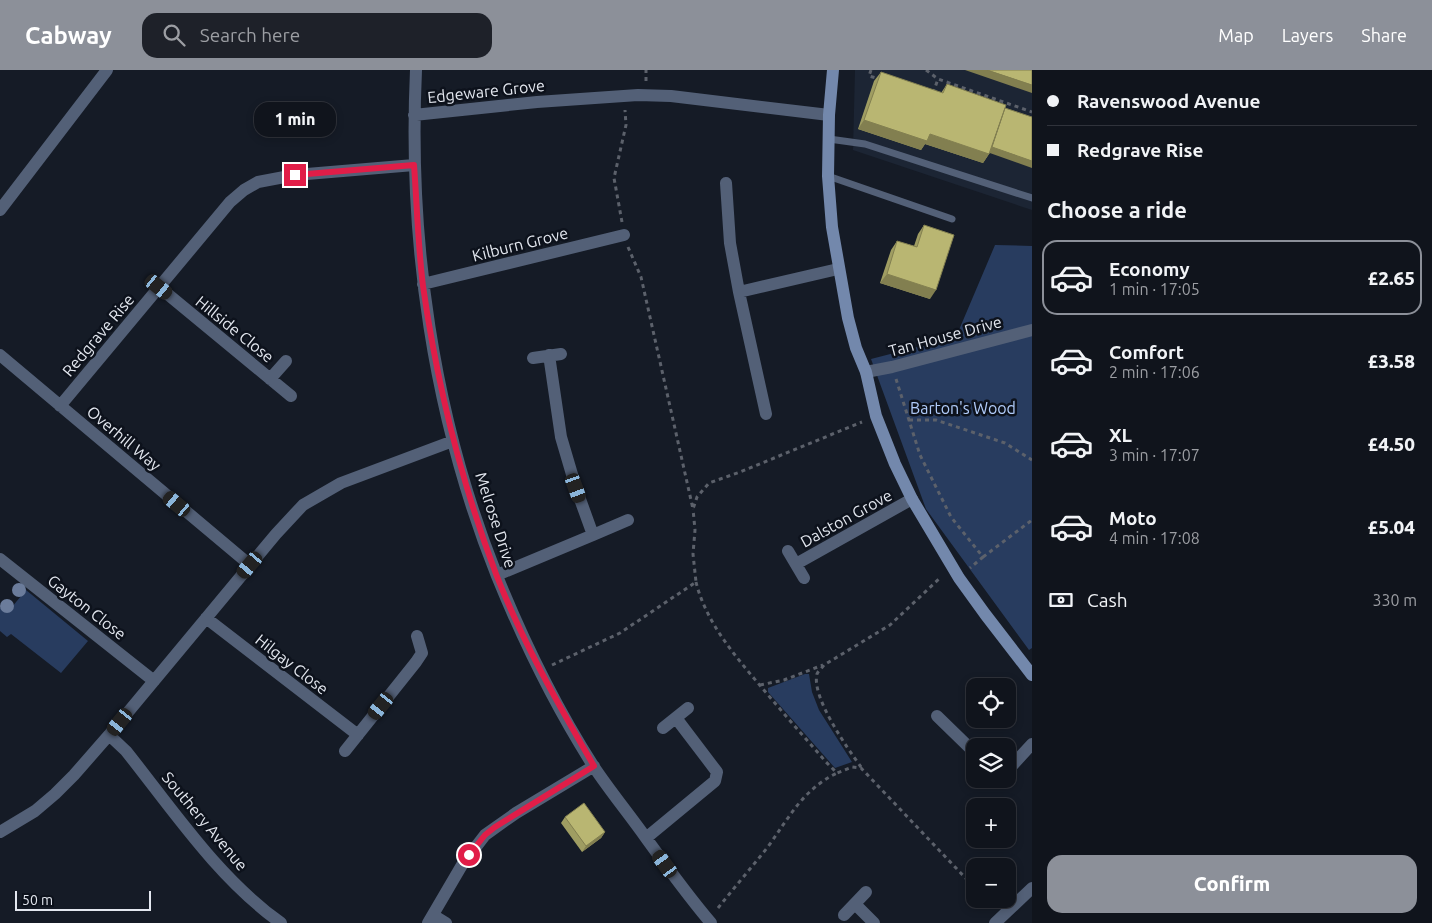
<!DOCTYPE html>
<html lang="en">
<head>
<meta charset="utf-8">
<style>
	body { margin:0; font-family:Ubuntu,sans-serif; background:#1e2129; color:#f1f3f6; height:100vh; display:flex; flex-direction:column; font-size:19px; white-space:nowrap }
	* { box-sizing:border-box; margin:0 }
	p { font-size:16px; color:#9c9ea3 }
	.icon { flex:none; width:28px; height:28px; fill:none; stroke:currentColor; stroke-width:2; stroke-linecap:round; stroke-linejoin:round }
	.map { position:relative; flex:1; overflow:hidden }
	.sheet { display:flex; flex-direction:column; background:#10141c; width:400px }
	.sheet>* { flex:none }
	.hud { display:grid; align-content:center; height:110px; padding:0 15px; background:#10141c }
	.buttons { position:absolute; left:966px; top:608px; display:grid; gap:10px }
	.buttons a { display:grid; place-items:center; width:50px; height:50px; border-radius:10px; background:#10141c; box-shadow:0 2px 8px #0003,0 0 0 1px #30333b; font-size:25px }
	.scale { position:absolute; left:15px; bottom:12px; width:136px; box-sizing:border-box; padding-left:5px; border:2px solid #e3e7ef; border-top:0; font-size:14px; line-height:18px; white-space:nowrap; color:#e3e7ef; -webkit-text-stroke:4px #0d121c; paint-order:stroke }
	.end { position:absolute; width:22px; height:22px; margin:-11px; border:6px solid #e11d48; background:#fff; box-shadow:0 0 0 2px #fff }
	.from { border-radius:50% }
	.bubble { position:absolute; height:35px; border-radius:15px; background:#10141c; box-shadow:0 2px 8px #0003,0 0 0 1px #30333b; font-size:16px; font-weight:800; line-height:35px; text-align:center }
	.car { position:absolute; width:15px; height:30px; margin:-15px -8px; border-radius:6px; box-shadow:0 0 4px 1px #0007; background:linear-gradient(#222 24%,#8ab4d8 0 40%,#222 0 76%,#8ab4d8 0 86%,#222 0) }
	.hud b { display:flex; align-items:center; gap:18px; height:48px; font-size:19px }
	.hud b+b { border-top:1px solid #30333b }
	.hud i { width:12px; height:12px; background:#f1f3f6 }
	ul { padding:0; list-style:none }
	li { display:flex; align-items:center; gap:15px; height:75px; margin:0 10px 8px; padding:0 5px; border:2px solid transparent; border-radius:15px }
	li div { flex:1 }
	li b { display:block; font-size:19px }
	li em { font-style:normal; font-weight:800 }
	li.on { border-color:#8c9099 }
	li>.icon { width:45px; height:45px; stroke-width:1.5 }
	h2 { padding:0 15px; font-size:22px; line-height:60px }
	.pay { display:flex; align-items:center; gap:12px; height:55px; padding:0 15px; font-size:19px }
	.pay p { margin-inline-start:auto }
	.button { display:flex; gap:10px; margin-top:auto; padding:10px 15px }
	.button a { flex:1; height:58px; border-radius:15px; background:#8c9099; color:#fff; font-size:20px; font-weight:800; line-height:58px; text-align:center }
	header { display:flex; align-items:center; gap:30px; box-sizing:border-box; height:70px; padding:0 25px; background:#8c9099; color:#fff }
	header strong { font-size:24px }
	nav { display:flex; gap:28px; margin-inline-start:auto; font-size:18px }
	.search { width:350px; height:45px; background:#1e2129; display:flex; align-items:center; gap:12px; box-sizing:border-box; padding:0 18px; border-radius:15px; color:#9c9ea3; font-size:19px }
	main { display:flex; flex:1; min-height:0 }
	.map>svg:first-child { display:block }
	.built { fill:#1c2534 }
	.green { fill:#283c5f }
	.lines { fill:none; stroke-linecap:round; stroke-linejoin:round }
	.path { stroke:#5c616b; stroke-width:3; stroke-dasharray:4 4; stroke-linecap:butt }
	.service { stroke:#536077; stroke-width:7 }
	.minor { stroke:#536077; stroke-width:12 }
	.tertiary { stroke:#536077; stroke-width:12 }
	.secondary { stroke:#7388ac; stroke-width:12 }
	.tree { fill:#6b7c9b }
	.wall { fill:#9f9d62 }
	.shaded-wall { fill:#827f50 }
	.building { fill:#b9b672; stroke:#827f50 }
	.route { stroke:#e11d48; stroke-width:6 }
	.labels { text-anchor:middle; stroke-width:5; stroke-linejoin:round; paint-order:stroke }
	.street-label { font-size:16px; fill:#e3e7ef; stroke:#0d121c }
	.park-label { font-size:16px; fill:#b1ccfa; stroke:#0d121c }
</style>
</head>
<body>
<header>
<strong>Cabway</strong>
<div class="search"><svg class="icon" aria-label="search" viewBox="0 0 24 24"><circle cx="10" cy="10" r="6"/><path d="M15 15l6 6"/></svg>Search here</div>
<nav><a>Map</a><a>Layers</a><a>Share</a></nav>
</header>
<main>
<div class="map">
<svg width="1032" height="853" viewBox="0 0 1032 853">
	<rect width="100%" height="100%" fill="#151b26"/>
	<path class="built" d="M 855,0 L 1032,0 L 1032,140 L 853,80 Z"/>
	<path class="green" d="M 995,175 L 1032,176 L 1032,578 L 1029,580 L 926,439 L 871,289 L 956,267 Z
		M 26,520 L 88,571 L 61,603 L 11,564 L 7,567 L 0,561 L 0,537 L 7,543 Z
		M 805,604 L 809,604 L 812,622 L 819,640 L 852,692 L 835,698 L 768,622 L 768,618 Z"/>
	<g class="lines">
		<path class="path" d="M 871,0 L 869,6 L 880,9
			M 926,0 L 938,9
			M 646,11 L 646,0
			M 933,23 L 938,9 L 1032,42
			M 622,152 L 614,108 L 626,55 L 625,40
			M 628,177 L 641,207 L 693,439 L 697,427 L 709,413 L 740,402 L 862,352
			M 896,309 L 920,385 L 951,447 L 983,487 L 970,498
			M 909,350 L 936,350 L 1005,373 L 1032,390
			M 983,487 L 1032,450
			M 696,512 C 706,553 736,587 763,619 C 784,644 805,668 826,692 L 837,703 L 852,697 L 861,698 L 975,818
			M 552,595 L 620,563 L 696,512 L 693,484 L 695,460 L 693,439
			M 760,615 L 784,610 L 823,595
			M 861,697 C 848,679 811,627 817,604 C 818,601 822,598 824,595 L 890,555 L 941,507
			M 985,829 L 991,836
			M 718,838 C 734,818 751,798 767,778 C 789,748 802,720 837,703"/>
		<path class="service" d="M 829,69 L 865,74 L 1032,128
			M 828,106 L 952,149"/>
		<path class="minor" d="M 416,0 C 408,171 433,346 497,506 C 523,570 557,639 594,697 C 610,721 629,744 646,768 C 667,797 688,826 711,853
			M 414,45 L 537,32 L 638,25 L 671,26 L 829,45
			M 726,113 L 730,173 L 739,222
			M 0,140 L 107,0
			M 423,214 L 624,165
			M 159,217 L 291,326
			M 0,285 L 250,495
			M 533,288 L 561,284
			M 270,309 L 286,291
			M 60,336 L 230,132 L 244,120 L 258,112 L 295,105 L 414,95
			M 766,344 L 739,222 L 838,199
			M 593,465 L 628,450
			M 788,481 L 804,508
			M 0,489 L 154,611
			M 796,494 L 912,429
			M 497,505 L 593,465 L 576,418 L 561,367 L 549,285
			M 206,548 L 358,665
			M 937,646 L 975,683
			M 663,658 L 688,638
			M 109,665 L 126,681 C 173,740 218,808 281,853
			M 345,681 L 416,592 L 422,583 L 417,566
			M 1008,700 L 1032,674
			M 0,762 L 35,741 L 55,724 L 74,705 L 109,665 L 276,464 L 303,435 L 341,413 L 453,371
			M 646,768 L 715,711 L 717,702 L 676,648
			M 855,834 L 874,853
			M 433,845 L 446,853
			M 844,845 L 866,822
			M 428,853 L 462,795 L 485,765 L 516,743 L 594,696
			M 995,853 L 1032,818"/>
		<path class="tertiary" d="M 866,302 L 892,297 L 1032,260"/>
		<path class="secondary" d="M 833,0 L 829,45 L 828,106 L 832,157 L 848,248 L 856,278 L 866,302 L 876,346 L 895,394 L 912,429 L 959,508 L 985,544 L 1032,605"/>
	</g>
	<g class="tree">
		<circle cx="19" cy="520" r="7"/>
		<circle cx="7" cy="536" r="7"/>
	</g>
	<path class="wall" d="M 881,2 L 941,23 L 947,14 L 989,84 L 983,93 L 925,74 L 921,80 L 858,59 L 874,11 Z
		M 924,155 L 930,229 L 880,213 L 891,180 L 897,171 L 914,176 L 918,164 Z
		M 565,747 L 605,762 L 601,768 L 582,782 L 561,753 Z"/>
	<path class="shaded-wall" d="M 965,0 L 987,0 L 1032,15 L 1032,23 Z
		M 864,50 L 930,64 L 989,84 L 983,93 L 925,74 L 921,80 L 858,59 Z
		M 991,76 L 1032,91 L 1032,98 L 987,82 Z
		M 887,204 L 936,220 L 930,229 L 880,213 Z
		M 605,762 L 601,768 L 582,782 L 586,776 Z"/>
	<path class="building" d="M 987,0 L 1032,0 L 1032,15 Z
		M 881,2 L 943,23 L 947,14 L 1006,35 L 989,84 L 930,64 L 927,71 L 864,50 Z
		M 1005,38 L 1032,47 L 1032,91 L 992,77 Z
		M 924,155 L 954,165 L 936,220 L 887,204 L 897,171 L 917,177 Z
		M 584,733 L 605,762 L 586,776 L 565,747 Z"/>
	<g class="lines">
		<path class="route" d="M 295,105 L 414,95 C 417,135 418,176 423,216 C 437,314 461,411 496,504 C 522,571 558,634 594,696 L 495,757 L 485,765 L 469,785"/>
	</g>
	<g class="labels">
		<g class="street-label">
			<text transform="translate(486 21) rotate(-6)" y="6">Edgeware Grove</text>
			<text transform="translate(520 174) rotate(-14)" y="6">Kilburn Grove</text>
			<text transform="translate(235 259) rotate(39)" y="6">Hillside Close</text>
			<text transform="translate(98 265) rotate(-50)" y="6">Redgrave Rise</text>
			<text transform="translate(945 266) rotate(-15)" y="6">Tan House Drive</text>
			<text transform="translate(124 368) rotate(40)" y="6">Overhill Way</text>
			<text transform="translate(846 448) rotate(-29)" y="6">Dalston Grove</text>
			<text transform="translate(496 450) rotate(72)" y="6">Melrose Drive</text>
			<text transform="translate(87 537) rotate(38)" y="6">Gayton Close</text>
			<text transform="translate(292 594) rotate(38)" y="6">Hilgay Close</text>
			<text transform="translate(205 751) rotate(50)" y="6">Southery Avenue</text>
		</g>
		<g class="park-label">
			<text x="963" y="344">Barton's Wood</text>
		</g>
	</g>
</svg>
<div class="buttons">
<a><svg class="icon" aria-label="locate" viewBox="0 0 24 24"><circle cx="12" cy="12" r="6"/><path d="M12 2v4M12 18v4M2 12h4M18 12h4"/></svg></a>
<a><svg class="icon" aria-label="layers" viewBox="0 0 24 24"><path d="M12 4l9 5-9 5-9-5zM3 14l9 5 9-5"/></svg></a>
<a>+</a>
<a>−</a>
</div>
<div class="scale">50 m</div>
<i class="end from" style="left:469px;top:785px"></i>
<i class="end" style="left:295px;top:105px"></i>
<div class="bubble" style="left:254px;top:32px;width:82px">1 min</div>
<i class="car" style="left:159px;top:217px;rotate:129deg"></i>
<i class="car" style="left:576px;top:418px;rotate:160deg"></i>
<i class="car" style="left:177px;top:434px;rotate:310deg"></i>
<i class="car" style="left:250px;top:495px;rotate:220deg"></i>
<i class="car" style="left:381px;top:636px;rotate:219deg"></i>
<i class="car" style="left:120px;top:652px;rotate:219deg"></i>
<i class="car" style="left:665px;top:794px;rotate:324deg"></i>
</div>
<section class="sheet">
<div class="hud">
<b><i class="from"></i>Ravenswood Avenue</b>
<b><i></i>Redgrave Rise</b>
</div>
<h2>Choose a ride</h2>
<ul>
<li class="on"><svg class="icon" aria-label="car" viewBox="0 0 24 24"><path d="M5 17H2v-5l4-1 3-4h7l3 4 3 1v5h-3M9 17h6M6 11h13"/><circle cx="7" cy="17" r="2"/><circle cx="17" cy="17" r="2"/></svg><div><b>Economy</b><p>1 min · 17:05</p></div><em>£2.65</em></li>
<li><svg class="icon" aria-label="car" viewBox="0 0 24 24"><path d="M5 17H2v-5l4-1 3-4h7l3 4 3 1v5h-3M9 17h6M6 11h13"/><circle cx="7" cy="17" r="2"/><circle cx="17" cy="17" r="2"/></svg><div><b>Comfort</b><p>2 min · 17:06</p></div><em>£3.58</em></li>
<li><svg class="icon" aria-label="car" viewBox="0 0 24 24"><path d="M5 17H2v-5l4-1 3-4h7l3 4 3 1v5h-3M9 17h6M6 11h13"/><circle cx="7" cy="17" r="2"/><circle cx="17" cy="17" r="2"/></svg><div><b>XL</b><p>3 min · 17:07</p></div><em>£4.50</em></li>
<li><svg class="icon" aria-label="car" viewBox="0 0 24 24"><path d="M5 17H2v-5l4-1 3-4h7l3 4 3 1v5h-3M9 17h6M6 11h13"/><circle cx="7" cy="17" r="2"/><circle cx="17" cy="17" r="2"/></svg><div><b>Moto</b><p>4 min · 17:08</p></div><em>£5.04</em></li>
</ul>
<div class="pay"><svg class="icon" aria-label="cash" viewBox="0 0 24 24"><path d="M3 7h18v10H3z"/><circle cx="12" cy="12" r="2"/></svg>Cash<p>330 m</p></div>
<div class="button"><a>Confirm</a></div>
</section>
</main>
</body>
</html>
